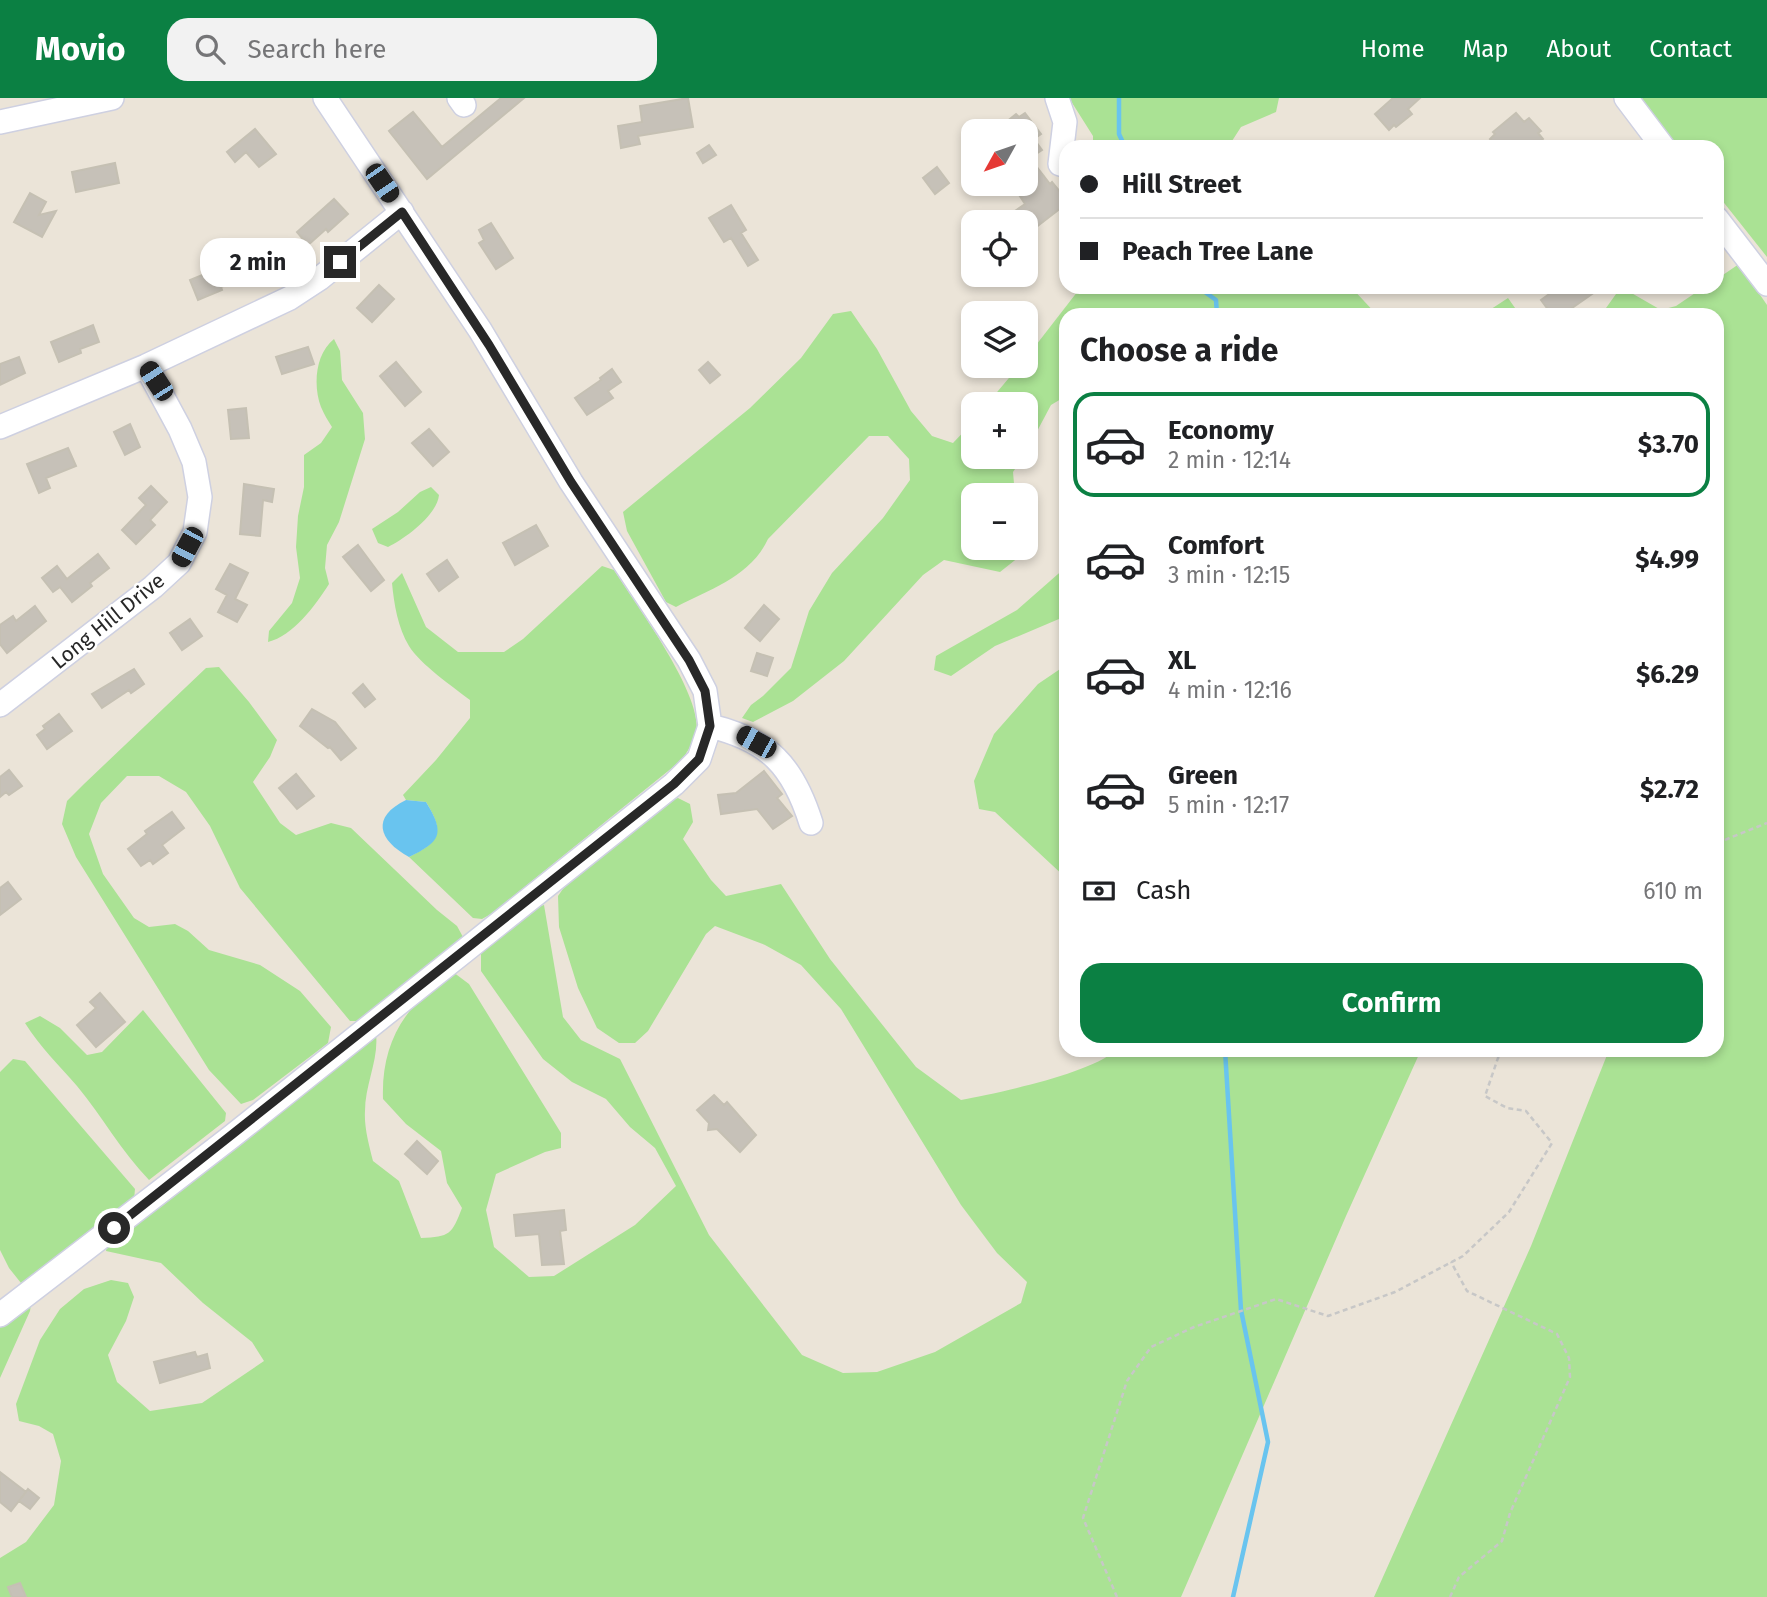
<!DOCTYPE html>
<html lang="en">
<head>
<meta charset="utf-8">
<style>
	body { margin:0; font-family:"Fira Sans",sans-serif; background:#f2f2f2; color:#202124; height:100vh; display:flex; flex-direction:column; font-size:26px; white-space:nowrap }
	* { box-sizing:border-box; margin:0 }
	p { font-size:23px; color:#757577 }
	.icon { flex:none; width:38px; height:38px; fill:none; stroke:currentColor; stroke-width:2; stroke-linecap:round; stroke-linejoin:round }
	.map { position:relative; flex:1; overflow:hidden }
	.sheet { position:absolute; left:1059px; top:210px; width:665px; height:749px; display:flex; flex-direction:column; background:#fff; border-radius:21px; box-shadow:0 4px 10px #0003 }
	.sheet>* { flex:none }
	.banner { position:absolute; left:1059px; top:42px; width:665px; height:154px; border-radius:21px; box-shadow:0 4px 10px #0003; display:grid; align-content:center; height:154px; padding:0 21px; background:#fff }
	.needle { width:46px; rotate:230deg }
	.controls { position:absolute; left:961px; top:21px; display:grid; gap:14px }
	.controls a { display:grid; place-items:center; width:77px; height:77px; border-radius:14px; background:#fff; box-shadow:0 4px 10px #0003; font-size:35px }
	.end { position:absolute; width:32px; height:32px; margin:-16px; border:9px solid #282828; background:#fff; box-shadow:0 0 0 4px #fff }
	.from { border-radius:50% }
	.bubble { position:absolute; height:49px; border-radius:21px; background:#fff; box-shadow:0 4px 10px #0003; font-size:23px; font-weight:700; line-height:49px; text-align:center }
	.car { position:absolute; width:21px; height:42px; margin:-21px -10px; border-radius:9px; box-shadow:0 0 5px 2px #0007; background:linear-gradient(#222 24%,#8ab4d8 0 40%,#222 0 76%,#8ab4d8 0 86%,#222 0) }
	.banner b { display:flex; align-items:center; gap:24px; height:66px; font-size:26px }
	.banner b+b { border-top:2px solid #e0e0e0 }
	.banner i { width:18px; height:18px; background:#202124 }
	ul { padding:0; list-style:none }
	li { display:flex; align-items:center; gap:21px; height:105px; margin:0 14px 10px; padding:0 7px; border:4px solid transparent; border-radius:21px }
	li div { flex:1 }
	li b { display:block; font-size:26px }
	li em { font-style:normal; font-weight:700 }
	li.selected { border-color:#0b8043 }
	li>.icon { width:63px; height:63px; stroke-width:1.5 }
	h2 { padding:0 21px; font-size:32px; line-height:84px }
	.pay { display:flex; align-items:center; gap:18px; height:77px; padding:0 21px; font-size:26px }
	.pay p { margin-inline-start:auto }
	.action { display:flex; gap:14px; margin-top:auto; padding:14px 21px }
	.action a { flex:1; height:80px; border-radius:21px; background:#0b8043; color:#fff; font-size:28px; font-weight:700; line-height:80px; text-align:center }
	header { display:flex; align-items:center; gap:42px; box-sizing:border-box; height:98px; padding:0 35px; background:#0b8043; color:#fff }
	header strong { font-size:33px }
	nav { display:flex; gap:38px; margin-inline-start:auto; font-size:24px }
	.search { width:490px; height:63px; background:#f2f2f2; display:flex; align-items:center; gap:18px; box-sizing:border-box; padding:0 24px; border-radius:21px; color:#757577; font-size:26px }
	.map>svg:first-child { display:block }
	.green { fill:#aae294 }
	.water { fill:#69c4ef }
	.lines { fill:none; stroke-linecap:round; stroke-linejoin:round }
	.stream { stroke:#69c4ef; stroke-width:4.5 }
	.building { fill:#c6c1b8; stroke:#c5c0b3; stroke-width:2 }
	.minor-casing { stroke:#ced0e1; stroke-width:26 }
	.path { stroke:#c7c7c7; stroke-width:2.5; stroke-dasharray:5 3.5; stroke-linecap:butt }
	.minor { stroke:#fff; stroke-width:23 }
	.route { stroke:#282828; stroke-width:9 }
	.labels { text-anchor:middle; stroke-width:5; stroke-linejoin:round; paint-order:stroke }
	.street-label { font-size:21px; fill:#282828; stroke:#fff }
</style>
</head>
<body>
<header>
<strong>Movio</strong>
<div class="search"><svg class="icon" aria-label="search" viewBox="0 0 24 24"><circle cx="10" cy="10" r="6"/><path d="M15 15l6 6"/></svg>Search here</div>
<nav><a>Home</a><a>Map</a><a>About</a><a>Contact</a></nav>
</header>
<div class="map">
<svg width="1767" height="1499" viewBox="0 0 1767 1499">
	<rect width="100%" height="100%" fill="#ebe4d8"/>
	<path class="green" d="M 1069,0 L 1279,0 L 1276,14 L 1241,29 L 1232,43 L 1240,49 L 1093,49 L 1093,38 Z
		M 1639,0 L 1767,0 L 1767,159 L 1717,96 L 1717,49 L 1679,49 Z
		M 1739,166 L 1767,207 L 1767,1499 L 1374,1499 L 1531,1148 L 1609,952 L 1717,952 L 1717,217 L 1601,217 L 1621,189 L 1661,212 L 1676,208 L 1704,189 L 1717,189 L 1717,181 Z
		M 1081,189 L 1351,189 L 1377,217 L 1066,217 L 1066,298 L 1051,307 L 1026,354 L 1026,306 L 987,306 L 1019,268 L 1026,268 L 1026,260 Z
		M 1508,200 L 1520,217 L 1482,217 Z
		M 851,213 L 877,251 L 911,313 L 932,338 L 953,345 L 973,324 L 973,359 L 1023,359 L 1013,374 L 1015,397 L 973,397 L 973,450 L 1026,450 L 1026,422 L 1032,432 L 1024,455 L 1000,474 L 944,462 L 923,477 L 844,563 L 793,603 L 753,624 L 742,620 L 751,607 L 763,598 L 791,570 L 809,513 L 832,475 L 883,420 L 910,382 L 909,361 L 888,338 L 869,338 L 768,441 C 751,478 711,491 676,509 L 666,504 L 627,433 L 623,414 L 750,310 L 801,260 L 833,216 Z
		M 334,241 L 340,253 L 342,282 L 363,315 L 365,341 L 339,424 L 327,447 L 325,470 L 329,486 C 315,508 293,538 268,544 L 269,533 L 292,505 L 300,480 L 296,449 L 298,418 L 304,389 L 304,357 L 321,345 L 332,329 C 328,323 324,316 321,309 C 313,288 315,256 334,241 Z
		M 431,389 L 439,397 C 437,417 406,440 388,449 L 378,445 L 372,431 L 398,414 L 420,394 Z
		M 602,468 L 614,472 C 635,505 705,599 696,636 C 694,644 687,653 683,661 L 491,816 L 482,821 L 473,820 L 409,759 C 440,744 445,735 426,704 L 406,702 L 403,697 L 436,662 L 470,620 L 470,602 C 453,589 420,566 409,548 C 398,530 394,506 392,485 L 402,475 L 426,529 L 458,554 L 504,554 L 523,541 Z
		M 1066,469 L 1066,518 L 995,548 L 951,578 L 934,572 L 936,558 L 1017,512 Z
		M 1066,567 L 1066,780 L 995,714 L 979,711 L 974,683 L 994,636 L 1038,586 Z
		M 219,569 L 249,604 L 277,642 L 270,659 L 253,684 L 280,725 L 296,737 L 331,725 L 351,730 L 437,812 L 457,828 L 463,839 L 358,923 L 350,923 L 240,790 L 210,728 L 186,694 L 159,678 L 127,678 L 101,705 L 89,736 L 103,776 L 134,820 L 149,829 L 175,826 L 188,833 L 209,852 L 260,867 L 300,893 L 331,929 L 328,945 L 253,1002 L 241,1006 L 209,972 L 76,759 L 62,726 L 67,703 L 84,686 L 206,570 Z
		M 678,700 L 690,706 L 693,724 L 683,741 L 711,782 L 726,798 L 781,786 L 830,861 L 916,969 L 961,1002 C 997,995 1090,976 1116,952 L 1421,952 L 1346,1118 L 1181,1499 L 0,1499 L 0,1460 L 26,1444 L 54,1407 L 61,1363 L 53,1336 L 39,1328 L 19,1323 L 16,1306 L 40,1242 L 60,1211 L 84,1191 L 111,1182 L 128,1185 L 134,1199 L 126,1223 L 108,1257 L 117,1284 L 150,1313 L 202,1305 L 264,1263 L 252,1244 L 203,1205 L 161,1165 L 106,1153 L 107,1146 L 376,936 C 379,961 365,987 365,1013 C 364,1029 369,1047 373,1063 L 399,1083 L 421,1140 C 450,1139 452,1136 462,1110 L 447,1085 L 441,1053 L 406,1026 L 383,1001 C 381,943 406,906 453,874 L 469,886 L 561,1035 L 561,1050 L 545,1054 L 496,1076 L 486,1112 L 494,1149 L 529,1179 L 554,1178 L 635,1127 L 676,1088 L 655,1050 L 630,1029 L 606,1001 L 572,984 L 543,961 L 481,873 L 481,853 L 530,811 L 544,807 L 563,919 L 581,942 L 620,961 L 709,1137 L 802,1257 L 843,1275 L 877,1274 L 935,1254 L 1021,1205 L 1027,1184 L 997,1155 L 961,1107 L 841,911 L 801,867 L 765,847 L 715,828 L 706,836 L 648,933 L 635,945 L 619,945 L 597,930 L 578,890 L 559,829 L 558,798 L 567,785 L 664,704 Z
		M 143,912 L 226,1015 L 225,1023 L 149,1082 C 121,1053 102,1018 77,988 C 59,967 40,949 25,925 L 40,918 L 60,930 L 87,957 L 102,954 Z
		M 13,961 L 25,963 L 135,1091 L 134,1102 L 31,1183 L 21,1185 L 9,1170 L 0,1152 L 0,974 Z
		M 31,1207 L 30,1213 L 0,1280 L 0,1228 Z"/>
	<path class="water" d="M 406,702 L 426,704 C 446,736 440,744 409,759 C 378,742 371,719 406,702 Z"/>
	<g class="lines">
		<path class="stream" d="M 1119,0 L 1119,36 L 1125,49
			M 1198,189 L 1216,202 L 1217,217
			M 1225,952 L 1241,1212 L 1268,1344 L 1233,1499"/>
	</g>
	<path class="building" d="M 501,0 L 524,0 L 427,81 L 389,33 L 413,14 L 442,49 Z
		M 688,0 L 693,29 L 638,38 L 640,46 L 621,50 L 618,28 L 642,24 L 640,8 Z
		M 1393,0 L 1420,0 L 1408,11 L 1412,16 L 1396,29 L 1394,27 L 1389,32 L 1375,16 Z
		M 1025,15 L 1041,36 L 1034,41 L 1042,52 L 1030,60 L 1050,86 L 1052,84 L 1066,101 L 1066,106 L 1031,133 L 1015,113 L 1025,106 L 1012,86 L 1026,86 L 1026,33 L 999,33 L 1008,26 L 1006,24 L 1016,16 L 1019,19 Z
		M 1516,15 L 1524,24 L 1529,20 L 1541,33 L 1538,35 L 1543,41 L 1534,49 L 1497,49 L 1490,41 L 1495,36 L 1493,34 Z
		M 255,31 L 276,56 L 259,69 L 246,54 L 235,64 L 227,54 Z
		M 709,47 L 716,57 L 703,65 L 697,55 Z
		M 115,65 L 119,85 L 76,94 L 72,74 Z
		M 937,69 L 949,85 L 935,96 L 923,80 Z
		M 30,95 L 46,104 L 39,117 L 56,113 L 42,139 L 14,124 Z
		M 334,101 L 348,116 L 328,134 L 326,131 L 308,147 L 297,134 Z
		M 731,107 L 746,132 L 741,135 L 758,162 L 748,168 L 731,140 L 724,144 L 709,120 Z
		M 491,125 L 513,160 L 496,171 L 479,145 L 484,142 L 479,132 Z
		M 229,166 L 236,182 L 221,189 L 222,192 L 198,202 L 190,182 Z
		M 379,187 L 394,201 L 372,224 L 357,210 Z
		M 1559,189 L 1602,189 L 1562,217 L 1552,217 L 1541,202 Z
		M 93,227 L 99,244 L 80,251 L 81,255 L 59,264 L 51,244 Z
		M 308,249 L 314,266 L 282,276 L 276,259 Z
		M 19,259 L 25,275 L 0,287 L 0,266 Z
		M 396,264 L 421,294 L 405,308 L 380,278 Z
		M 708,264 L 720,277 L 710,285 L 699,272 Z
		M 612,271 L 621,284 L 608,293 L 613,300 L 587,317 L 575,300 L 601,282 L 600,280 Z
		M 246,310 L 249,340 L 231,341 L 228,312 Z
		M 130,326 L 140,349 L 125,357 L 114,334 Z
		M 429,331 L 449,354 L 433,368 L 412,345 Z
		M 68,350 L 76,368 L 46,380 L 50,390 L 39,395 L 27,366 Z
		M 244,386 L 274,391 L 272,404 L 263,402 L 260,438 L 240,436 Z
		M 151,388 L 167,404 L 150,422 L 155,427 L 136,446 L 122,432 L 146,407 L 139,400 Z
		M 536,427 L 548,448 L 515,467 L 503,445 Z
		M 358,447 L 384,482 L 371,493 L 343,459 Z
		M 98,456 L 109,470 L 90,485 L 92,488 L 72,504 L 60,489 L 53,494 L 42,480 L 57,468 L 67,481 Z
		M 447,462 L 458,479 L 439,493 L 427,476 Z
		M 230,466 L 248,475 L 235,501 L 247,507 L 237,524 L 218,514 L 227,497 L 216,491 Z
		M 764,507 L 779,521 L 760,543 L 745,530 Z
		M 35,508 L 46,523 L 7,555 L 0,546 L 0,527 L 13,518 L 16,523 Z
		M 190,521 L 202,538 L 182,552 L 170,535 Z
		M 757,555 L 773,560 L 767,578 L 751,573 Z
		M 134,571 L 144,586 L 131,595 L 129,592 L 102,610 L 92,596 Z
		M 363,586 L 375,601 L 365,609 L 353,595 Z
		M 312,611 L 335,624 L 356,650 L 341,662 L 330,649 L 328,650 L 300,628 Z
		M 59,616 L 72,633 L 47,651 L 37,637 L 45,631 L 43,628 Z
		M 9,672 L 22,688 L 9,697 L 6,694 L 0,699 L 0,679 Z
		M 764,673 L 782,696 L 777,700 L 792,718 L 773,731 L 757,711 L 721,716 L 718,697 L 736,695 Z
		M 296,676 L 314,698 L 297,711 L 279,690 Z
		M 172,714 L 184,730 L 162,747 L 168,755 L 153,766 L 150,762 L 141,768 L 128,751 L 147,736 L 145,733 Z
		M 8,784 L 21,801 L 0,817 L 0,790 Z
		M 100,895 L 125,924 L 96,949 L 77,927 L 96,910 L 90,904 Z
		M 714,997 L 724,1007 L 727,1004 L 756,1037 L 740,1054 L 717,1031 L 708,1032 L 709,1025 L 697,1012 Z
		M 417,1043 L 438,1063 L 427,1076 L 405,1056 Z
		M 564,1112 L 566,1132 L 560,1133 L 564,1166 L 542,1167 L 539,1136 L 516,1138 L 514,1117 Z
		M 195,1254 L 197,1259 L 207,1256 L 210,1270 L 160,1285 L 154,1264 Z
		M 0,1374 L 26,1394 L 11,1413 L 0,1404 Z
		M 28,1391 L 39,1400 L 30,1411 L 19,1403 Z
		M 20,1485 L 26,1499 L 12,1499 L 8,1489 Z"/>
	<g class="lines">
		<defs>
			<path id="minor" d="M 459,0 L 464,7
				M 1057,0 L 1065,24 L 1060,66
				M 1626,0 L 1663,49
				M 0,24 L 112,0
				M 1717,121 L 1767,186
				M 0,329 L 146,268 L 290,200 L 319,181 L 402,114
				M 0,607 L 153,489 L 179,465 L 195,434 L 200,399 L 194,364 L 180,331 L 146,268
				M 710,628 C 769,642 793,668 811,725
				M 0,1217 L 231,1039 L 674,686 L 699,661 L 710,628 L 705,593 L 689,562 L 571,384 L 480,232 L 325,0"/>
		</defs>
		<use href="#minor" class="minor-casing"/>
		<path class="path" d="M 1717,745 L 1767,725
			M 1117,1499 L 1083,1420 L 1127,1283 L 1151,1249 L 1194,1229 L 1276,1201 L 1328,1218 L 1395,1194 L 1463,1158 L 1509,1114 L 1552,1045 L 1526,1013 L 1507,1010 L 1485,998 L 1498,960 L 1508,952
			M 1450,1499 L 1459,1479 L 1502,1443 L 1510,1415 L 1570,1279 L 1569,1260 L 1557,1236 L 1467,1193 L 1451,1164"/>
		<use href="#minor" class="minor"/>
	</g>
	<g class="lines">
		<path class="route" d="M 114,1130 L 674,686 L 699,661 L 710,628 L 705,593 L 689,562 L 571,384 L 489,247 L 402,114 L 340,164"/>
	</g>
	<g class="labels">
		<g class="street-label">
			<text transform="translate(108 523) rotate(-39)" y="7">Long Hill Drive</text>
		</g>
	</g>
</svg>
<div class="controls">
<a><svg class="needle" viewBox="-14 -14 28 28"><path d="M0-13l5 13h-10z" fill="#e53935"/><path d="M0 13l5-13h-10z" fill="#757577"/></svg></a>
<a><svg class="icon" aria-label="locate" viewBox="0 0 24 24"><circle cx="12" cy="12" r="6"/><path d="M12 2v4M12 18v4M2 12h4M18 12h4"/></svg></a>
<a><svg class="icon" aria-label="layers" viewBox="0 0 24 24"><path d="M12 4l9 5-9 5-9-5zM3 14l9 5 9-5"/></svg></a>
<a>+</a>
<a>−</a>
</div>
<i class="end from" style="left:114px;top:1130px"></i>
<i class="end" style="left:340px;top:164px"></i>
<div class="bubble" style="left:200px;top:140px;width:116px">2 min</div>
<i class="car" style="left:382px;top:85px;rotate:146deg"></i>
<i class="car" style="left:156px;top:283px;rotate:327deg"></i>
<i class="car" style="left:187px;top:449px;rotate:208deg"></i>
<i class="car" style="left:756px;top:644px;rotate:299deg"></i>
<div class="banner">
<b><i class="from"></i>Hill Street</b>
<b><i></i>Peach Tree Lane</b>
</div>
<section class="sheet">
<h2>Choose a ride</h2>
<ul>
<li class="selected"><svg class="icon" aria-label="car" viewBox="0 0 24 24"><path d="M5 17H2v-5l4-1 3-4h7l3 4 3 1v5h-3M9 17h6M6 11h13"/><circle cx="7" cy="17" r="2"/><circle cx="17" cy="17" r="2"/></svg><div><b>Economy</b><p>2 min · 12:14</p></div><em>$3.70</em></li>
<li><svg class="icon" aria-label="car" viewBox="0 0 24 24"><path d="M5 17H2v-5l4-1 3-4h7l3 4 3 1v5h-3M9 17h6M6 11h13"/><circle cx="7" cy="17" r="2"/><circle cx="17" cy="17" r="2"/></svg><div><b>Comfort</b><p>3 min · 12:15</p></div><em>$4.99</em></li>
<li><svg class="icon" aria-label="car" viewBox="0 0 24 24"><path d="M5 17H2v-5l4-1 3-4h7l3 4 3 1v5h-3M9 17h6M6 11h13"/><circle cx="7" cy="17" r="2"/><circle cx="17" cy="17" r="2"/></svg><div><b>XL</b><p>4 min · 12:16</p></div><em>$6.29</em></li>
<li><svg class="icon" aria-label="car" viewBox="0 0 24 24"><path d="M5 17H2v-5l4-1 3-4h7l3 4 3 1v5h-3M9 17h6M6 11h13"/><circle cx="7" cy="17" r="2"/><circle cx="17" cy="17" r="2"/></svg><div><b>Green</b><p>5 min · 12:17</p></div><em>$2.72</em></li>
</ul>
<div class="pay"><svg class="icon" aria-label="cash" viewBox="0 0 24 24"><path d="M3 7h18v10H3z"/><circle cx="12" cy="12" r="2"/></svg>Cash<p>610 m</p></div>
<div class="action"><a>Confirm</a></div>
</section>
</div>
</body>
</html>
